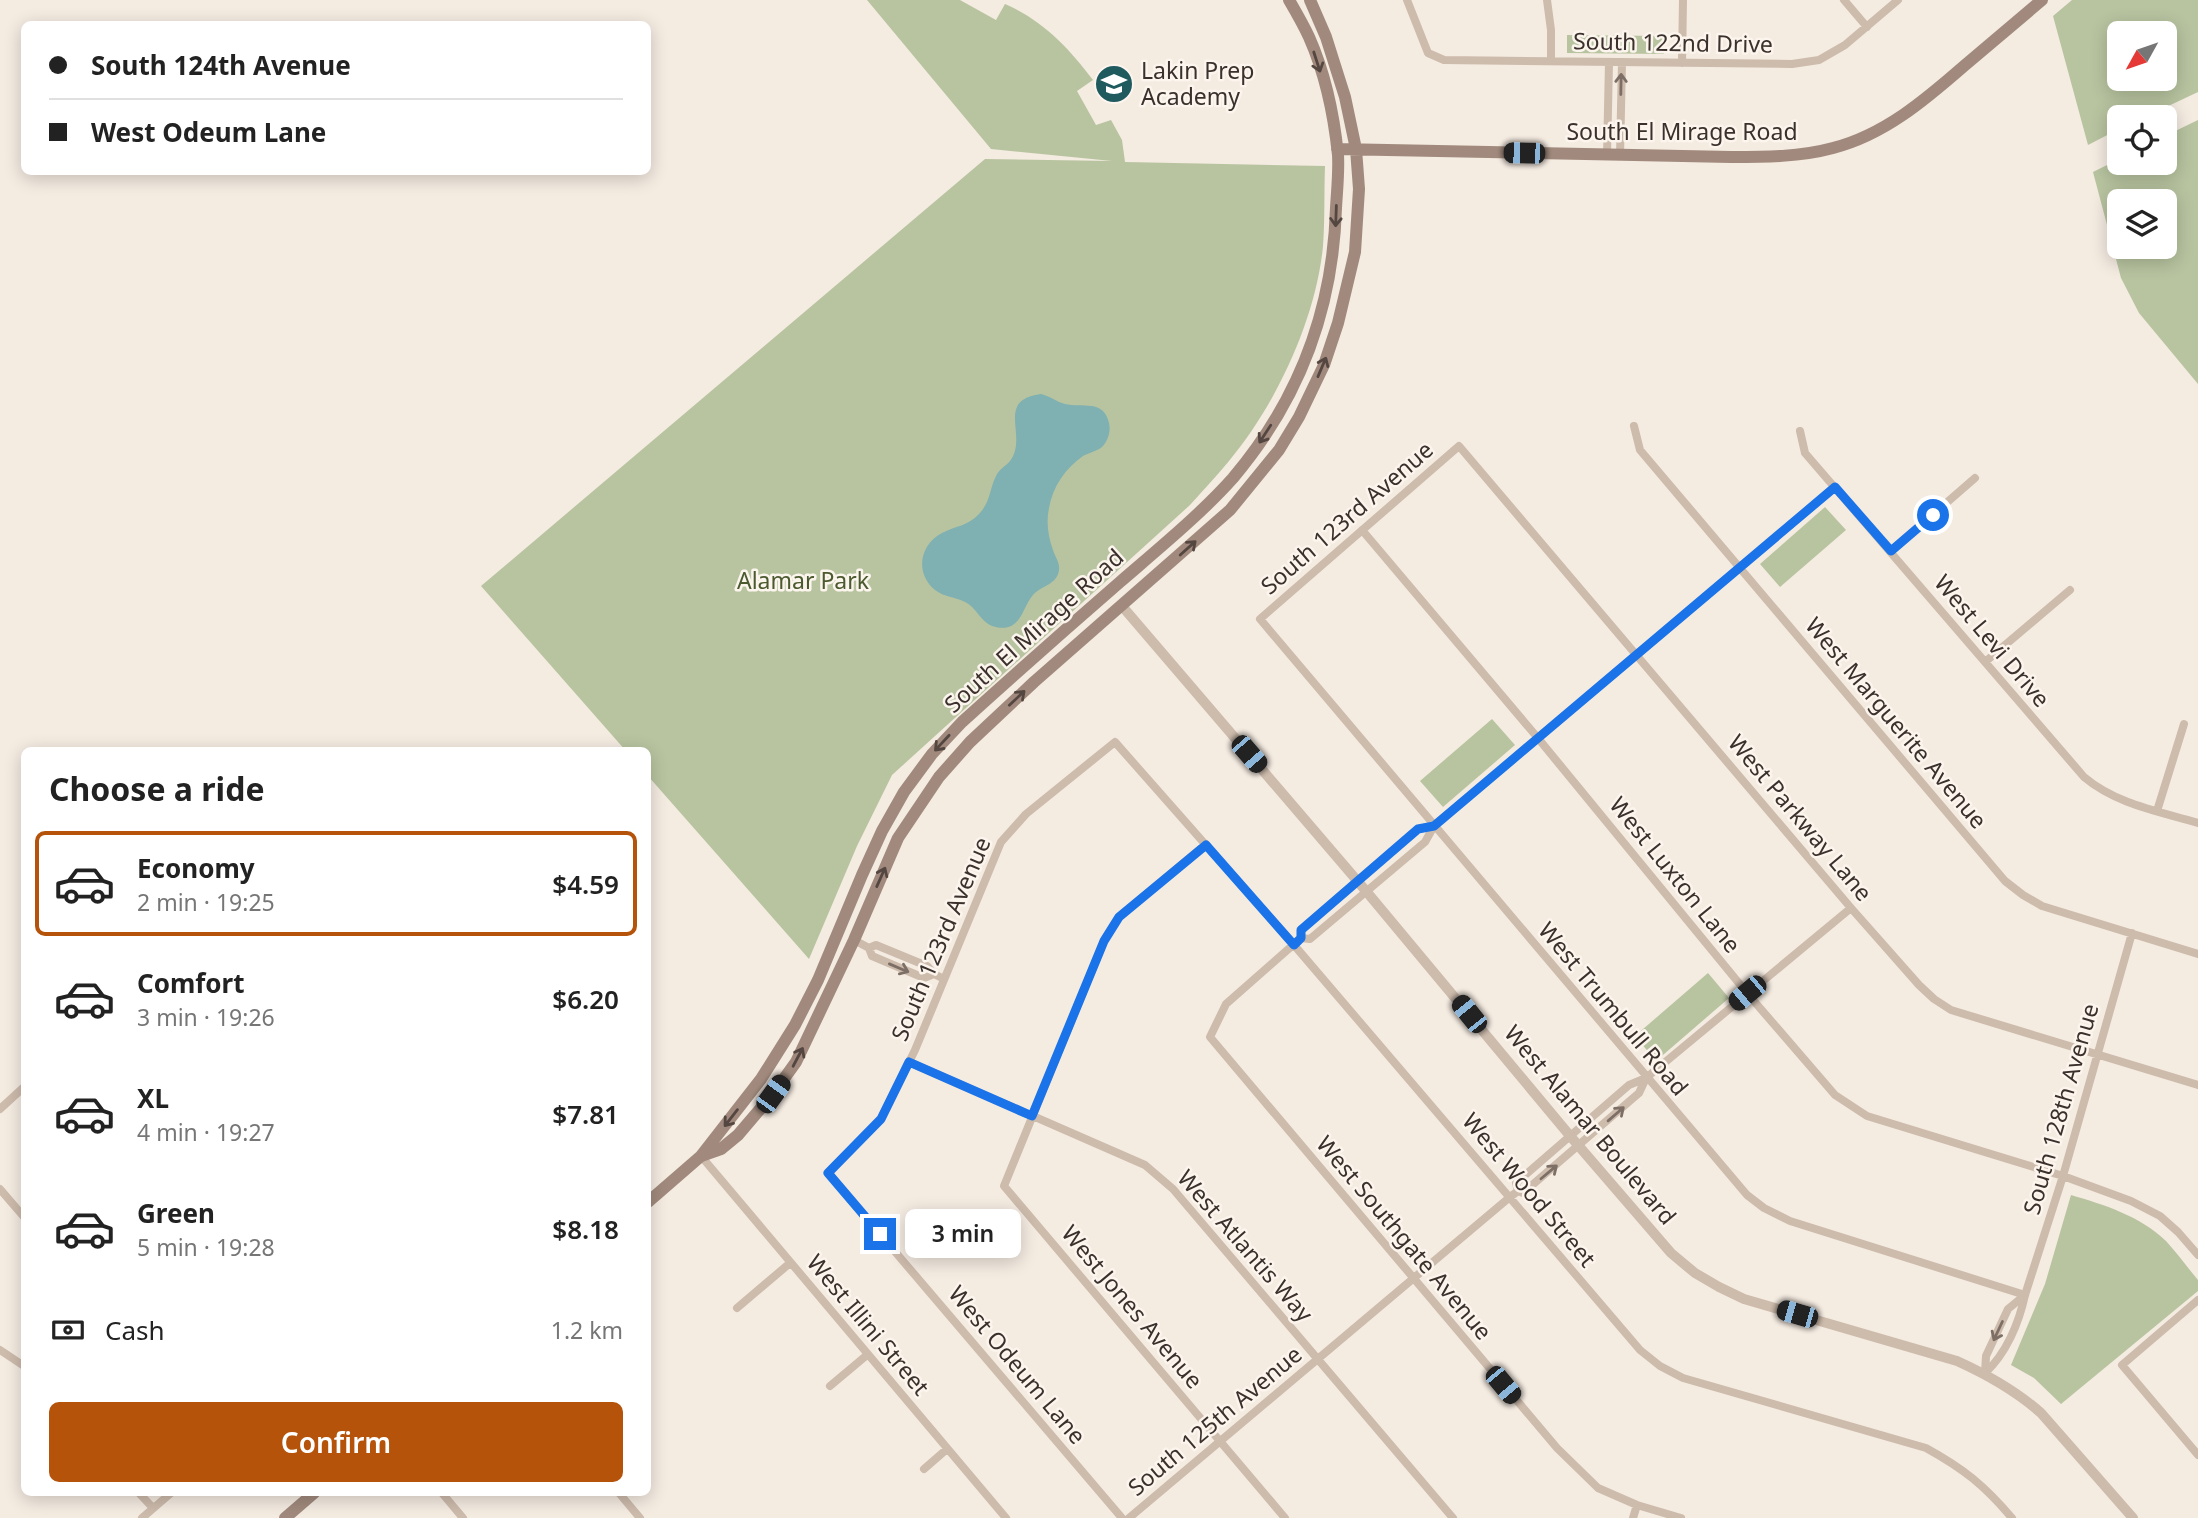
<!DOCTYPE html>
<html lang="en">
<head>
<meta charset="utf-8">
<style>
	body { margin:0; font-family:"Noto Sans",sans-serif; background:#f2f2f2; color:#222; height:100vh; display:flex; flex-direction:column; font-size:26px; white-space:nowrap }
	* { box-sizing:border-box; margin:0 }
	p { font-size:23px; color:#767676 }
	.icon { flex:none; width:38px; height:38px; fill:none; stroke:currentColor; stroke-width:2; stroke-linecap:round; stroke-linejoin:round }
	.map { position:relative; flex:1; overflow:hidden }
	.sheet { position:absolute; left:21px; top:747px; width:630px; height:749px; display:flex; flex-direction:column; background:#fff; border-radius:10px; box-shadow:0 4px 18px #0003 }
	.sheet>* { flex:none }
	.hud { position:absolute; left:21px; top:21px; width:630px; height:154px; border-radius:10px; box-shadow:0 4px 18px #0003; display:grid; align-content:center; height:154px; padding:0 28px; background:#fff }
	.needle { width:46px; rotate:230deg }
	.fabs { position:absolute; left:2107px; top:21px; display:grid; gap:14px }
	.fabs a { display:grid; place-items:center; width:70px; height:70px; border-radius:10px; background:#fff; box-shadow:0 4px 18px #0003; font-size:35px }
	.end { position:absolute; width:32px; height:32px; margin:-16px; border:9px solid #1a73e8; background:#fff; box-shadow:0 0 0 4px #fff }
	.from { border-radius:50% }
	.bubble { position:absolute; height:49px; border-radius:10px; background:#fff; box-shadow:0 4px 18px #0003; font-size:23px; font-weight:600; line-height:49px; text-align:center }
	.car { position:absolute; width:21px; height:42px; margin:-21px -10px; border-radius:9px; box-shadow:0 0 5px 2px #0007; background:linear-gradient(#222 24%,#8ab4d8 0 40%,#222 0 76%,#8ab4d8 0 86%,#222 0) }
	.hud b { display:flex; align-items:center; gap:24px; height:66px; font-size:26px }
	.hud b+b { border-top:2px solid #e0e0e0 }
	.hud i { width:18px; height:18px; background:#222 }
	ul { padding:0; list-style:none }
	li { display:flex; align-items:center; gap:21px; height:105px; margin:0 14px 10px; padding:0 14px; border:4px solid transparent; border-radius:10px }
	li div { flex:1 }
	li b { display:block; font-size:26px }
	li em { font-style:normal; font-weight:600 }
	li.current { border-color:#b45309 }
	li>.icon { width:63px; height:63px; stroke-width:1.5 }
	h2 { padding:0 28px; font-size:32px; line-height:84px }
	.pay { display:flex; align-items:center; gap:18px; height:77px; padding:0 28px; font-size:26px }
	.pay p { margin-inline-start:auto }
	.action { display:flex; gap:14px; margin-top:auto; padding:14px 28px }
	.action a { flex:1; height:80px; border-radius:10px; background:#b45309; color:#fff; font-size:28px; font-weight:600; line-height:80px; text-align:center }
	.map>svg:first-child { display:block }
	.green { fill:#b8c4a0; fill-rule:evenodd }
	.water { fill:#7fb0b2 }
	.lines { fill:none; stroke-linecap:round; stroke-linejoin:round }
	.minor { stroke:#cdbbac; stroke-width:8 }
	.tertiary { stroke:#cdbbac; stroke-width:10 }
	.secondary { stroke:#a18a7d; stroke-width:12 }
	.oneway { stroke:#544640 }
	.oneway2 { stroke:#7d6f65 }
	.route { stroke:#1a73e8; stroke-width:9 }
	.labels { text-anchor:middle; stroke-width:5; stroke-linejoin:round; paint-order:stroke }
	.street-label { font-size:23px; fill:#3b302b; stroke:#fbf5ee }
	.poi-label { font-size:23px; fill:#3b302b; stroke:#fbf5ee; text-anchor:start }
	.park-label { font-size:23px; fill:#4a5a2e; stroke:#fbf5ee }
</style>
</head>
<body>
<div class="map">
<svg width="2198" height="1518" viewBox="0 0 2198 1518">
	<rect width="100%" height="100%" fill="#f4ebe1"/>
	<path class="green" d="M 867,0 L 960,0 L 996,20 L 1005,4 C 1042,20 1069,48 1093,80 L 1077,91 L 1096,125 L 1111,120 L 1122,140 L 1125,162 L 1325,166 C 1324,192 1325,220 1323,246 C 1316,319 1276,405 1229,461 C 1217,476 1203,490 1190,505 L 892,775 L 857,846 L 809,959 L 648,776 L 648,751 L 626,751 L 481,586 L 985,159 L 1112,161 L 991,149 Z
		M 2072,0 L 2198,0 L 2198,92 L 2145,117 L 2119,117 L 2119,129 L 2088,145 L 2053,16 ZM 2119,33 L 2165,33 L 2165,79 L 2119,79 Z
		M 1567,35 L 1664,36 L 1664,54 L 1567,53 Z
		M 2198,120 L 2198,384 L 2139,313 L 2121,278 L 2093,172 L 2119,159 L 2119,163 L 2165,163 L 2165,136 ZM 2119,201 L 2165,201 L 2165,247 L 2119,247 Z
		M 1825,507 L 1846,530 L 1780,587 L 1760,564 Z
		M 1492,719 L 1515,745 L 1443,807 L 1420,781 Z
		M 1708,973 L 1729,998 L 1656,1061 L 1635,1036 Z
		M 2071,1195 C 2105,1205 2140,1216 2166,1241 C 2177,1253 2187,1267 2198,1280 L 2198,1291 L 2061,1404 L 2034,1378 L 2011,1365 L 2045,1284 Z"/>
	<path class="water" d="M 1041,394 C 1050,396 1057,402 1065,404 C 1082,408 1104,399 1109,423 C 1111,431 1108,441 1102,447 C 1097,451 1088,453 1083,456 C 1065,469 1053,486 1049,508 C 1046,522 1048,536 1053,550 C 1055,557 1060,562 1059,570 C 1057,585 1042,585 1033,595 C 1021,609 1021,635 992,626 C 981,622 976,607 965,602 C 955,597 944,597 935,590 C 915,574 919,545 942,533 C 955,526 968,526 979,514 C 991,501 989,490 996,476 C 999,469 1006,466 1010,461 C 1029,436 994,400 1041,394 Z"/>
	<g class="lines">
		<path class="minor" d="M 1407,0 L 1428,53 L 1444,60 L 1792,64 L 1819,60 L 1845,45 L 1898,0
			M 1547,0 L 1551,30 L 1551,61
			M 1844,0 L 1867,27
			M 1682,63 L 1683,0
			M 1607,156 L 1609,62
			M 1620,156 L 1622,62
			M 1634,426 L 1640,450 L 2005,881 L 2023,895 L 2042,906 L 2198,954
			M 1800,431 L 1805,453 L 2084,777 C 2116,804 2158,811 2198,823
			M 1362,530 L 1537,737 L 1747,993 L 1835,1095 L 1867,1116 L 2063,1176 L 2131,1201 L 2160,1216 L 2178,1232 L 2198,1255
			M 1891,551 L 1975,478
			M 1985,662 L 2070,590
			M 2157,811 L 2184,724
			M 1434,826 L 1418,829 L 1301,930 L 1301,938 L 1226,1004 L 1210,1037 L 1557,1448 L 1598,1488 L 1637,1505 L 1681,1518
			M 1206,844 L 1119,917 L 1104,941 L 1004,1186 L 1285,1518
			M 1301,938 L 1310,939 L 1425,842 L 1434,826 L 1835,487
			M 854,940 L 869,948 L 876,945 L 927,966 L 934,974 L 944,979
			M 869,948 L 872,956 L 924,978 L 934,974
			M 909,1062 L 1145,1165 L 1173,1189 L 1453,1518
			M 0,1109 L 24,1087
			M 701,1156 L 1006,1518
			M 0,1189 L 24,1217
			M 1518,1191 L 1516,1183 L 1629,1085 L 1646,1078 L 1851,908
			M 2025,1295 L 1790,1221 L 1764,1208 L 1747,1195 L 1260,619 L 1459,446 L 1851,908 L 1919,985 L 1934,999 L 1951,1010 L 2198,1085
			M 2198,1300 L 2122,1365 L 2198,1455
			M 737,1308 L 790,1263
			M 0,1350 L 24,1366
			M 1985,1373 C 2006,1354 2019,1323 2025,1295 L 2063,1176 L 2132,933
			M 1985,1373 L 1986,1356 L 2008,1309 L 2025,1295
			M 830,1386 L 867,1355
			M 924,1469 L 947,1449
			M 139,1493 L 153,1508
			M 442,1493 L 463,1518
			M 619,1493 L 640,1518
			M 142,1518 L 171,1493
			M 1122,1518 L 828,1173 L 881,1119 L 915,1050 L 1001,842 L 1026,814 L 1115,742 L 1294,945 L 1640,1350 L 1660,1366 L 1683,1378 L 1926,1448 C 1964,1469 1984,1485 2012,1518
			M 1129,1518 L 1510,1197 L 1518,1191 L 1523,1193 L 1639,1093 L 1646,1078
			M 1633,1518 L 1637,1505"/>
		<path class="tertiary" d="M 1122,606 L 1366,891 L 1571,1137 L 1671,1253 L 1695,1273 L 1719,1287 L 1744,1299 L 1957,1361 C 1988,1375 2015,1390 2041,1413 L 2133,1518"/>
		<path class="secondary" d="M 1337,149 L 1731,157 C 1765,157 1800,157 1833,148 C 1884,135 1925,100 1964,66 C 1990,44 2016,22 2042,0
			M 701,1156 L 721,1149 L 738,1135 L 773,1094 L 796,1062 L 854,940 L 898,838 L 939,777 L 970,742 L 1034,682 L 1230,510 L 1279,450 L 1299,417 L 1324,365 L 1338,323 L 1355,252 L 1359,189 L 1356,149 L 1345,97 L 1326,37 L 1310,0
			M 648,1202 L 701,1156 L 761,1079 L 795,1025 L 818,980 L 862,875 L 882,831 L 904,792 L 932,754 L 962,722 C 1014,675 1067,628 1120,582 C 1157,550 1201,514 1233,478 C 1299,400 1333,309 1336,208 C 1337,190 1339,172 1338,155 C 1334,116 1325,73 1309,37 C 1303,24 1296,12 1289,0
			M 285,1518 L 314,1493"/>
	</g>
	<defs><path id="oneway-shaft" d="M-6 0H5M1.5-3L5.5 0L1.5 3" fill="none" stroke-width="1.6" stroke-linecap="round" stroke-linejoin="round" transform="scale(1.75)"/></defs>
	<g class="oneway">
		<use href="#oneway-shaft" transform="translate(1317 62) rotate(72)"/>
		<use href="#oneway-shaft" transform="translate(1336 216) rotate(92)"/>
		<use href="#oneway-shaft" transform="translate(1322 367) rotate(-67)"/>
		<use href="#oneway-shaft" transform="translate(1265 434) rotate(123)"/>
		<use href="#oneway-shaft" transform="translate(1188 548) rotate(-42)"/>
		<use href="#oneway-shaft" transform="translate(1017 698) rotate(-43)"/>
		<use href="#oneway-shaft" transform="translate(942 743) rotate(133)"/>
		<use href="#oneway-shaft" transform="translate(881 877) rotate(-66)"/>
		<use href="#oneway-shaft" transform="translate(798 1057) rotate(-62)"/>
		<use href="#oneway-shaft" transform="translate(731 1118) rotate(128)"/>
	</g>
	<g class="oneway2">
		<use href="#oneway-shaft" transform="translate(1621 84) rotate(-89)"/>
		<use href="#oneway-shaft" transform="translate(899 968) rotate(23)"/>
		<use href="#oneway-shaft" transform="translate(1616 1114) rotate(-41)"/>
		<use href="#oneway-shaft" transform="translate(1549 1172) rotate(-40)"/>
		<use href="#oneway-shaft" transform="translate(1998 1331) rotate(115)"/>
	</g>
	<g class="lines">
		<path class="route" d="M 880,1234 L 828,1173 L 881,1119 L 909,1062 L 1032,1116 L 1104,941 L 1119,917 L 1206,845 L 1294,945 L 1301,938 L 1301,930 L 1418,829 L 1434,826 L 1835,487 L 1891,551 L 1933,515"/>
	</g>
	<defs>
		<symbol id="school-disc" viewBox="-11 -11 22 22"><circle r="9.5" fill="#1f5a5e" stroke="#fbf5ee"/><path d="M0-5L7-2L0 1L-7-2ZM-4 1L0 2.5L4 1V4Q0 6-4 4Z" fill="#fff"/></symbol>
	</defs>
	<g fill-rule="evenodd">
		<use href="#school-disc" x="1092" y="62" width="44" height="44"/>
	</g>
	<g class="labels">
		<g class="street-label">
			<text transform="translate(1673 43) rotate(1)" y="8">South 122nd Drive</text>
			<text x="1682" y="140">South El Mirage Road</text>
			<text transform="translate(1347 518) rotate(-41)" y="8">South 123rd Avenue</text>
			<text transform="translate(1034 631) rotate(-42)" y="8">South El Mirage Road</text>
			<text transform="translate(1992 641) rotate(50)" y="8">West Levi Drive</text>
			<text transform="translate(1896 723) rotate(50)" y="8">West Marguerite Avenue</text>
			<text transform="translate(1800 818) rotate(50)" y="8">West Parkway Lane</text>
			<text transform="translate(1675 875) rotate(51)" y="8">West Luxton Lane</text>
			<text transform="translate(941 939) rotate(-67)" y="8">South 123rd Avenue</text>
			<text transform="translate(1613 1009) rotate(50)" y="8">West Trumbull Road</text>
			<text transform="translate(2061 1109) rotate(-74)" y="8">South 128th Avenue</text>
			<text transform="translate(1590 1125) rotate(50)" y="8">West Alamar Boulevard</text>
			<text transform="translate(1529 1190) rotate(50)" y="8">West Wood Street</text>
			<text transform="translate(1404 1238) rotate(50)" y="8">West Southgate Avenue</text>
			<text transform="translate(1245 1246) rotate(49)" y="8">West Atlantis Way</text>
			<text transform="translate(1132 1307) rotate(50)" y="8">West Jones Avenue</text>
			<text transform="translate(868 1325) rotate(50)" y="8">West Illini Street</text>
			<text transform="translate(1017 1365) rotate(50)" y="8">West Odeum Lane</text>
			<text transform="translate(1215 1421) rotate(-40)" y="8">South 125th Avenue</text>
		</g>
		<g class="poi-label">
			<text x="1141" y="79">Lakin Prep<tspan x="1141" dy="26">Academy</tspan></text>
		</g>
		<g class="park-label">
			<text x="803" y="589">Alamar Park</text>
		</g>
	</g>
</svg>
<div class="fabs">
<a><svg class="needle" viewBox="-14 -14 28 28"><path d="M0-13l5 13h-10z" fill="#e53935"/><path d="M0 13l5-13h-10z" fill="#767676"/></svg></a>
<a><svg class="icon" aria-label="locate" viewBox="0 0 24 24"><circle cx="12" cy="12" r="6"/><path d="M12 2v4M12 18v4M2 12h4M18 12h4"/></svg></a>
<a><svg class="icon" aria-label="layers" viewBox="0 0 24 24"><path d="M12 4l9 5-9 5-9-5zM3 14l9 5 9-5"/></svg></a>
</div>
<i class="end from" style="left:1933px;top:515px"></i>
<i class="end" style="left:880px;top:1234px"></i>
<div class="bubble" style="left:905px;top:1209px;width:116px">3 min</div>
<i class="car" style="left:1524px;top:153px;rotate:271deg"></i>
<i class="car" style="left:1249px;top:754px;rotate:139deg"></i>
<i class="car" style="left:1747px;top:993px;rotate:230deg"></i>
<i class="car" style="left:1469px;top:1014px;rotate:321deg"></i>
<i class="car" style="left:773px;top:1094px;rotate:36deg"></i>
<i class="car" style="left:1797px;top:1314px;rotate:286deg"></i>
<i class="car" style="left:1503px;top:1385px;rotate:140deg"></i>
<div class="hud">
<b><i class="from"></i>South 124th Avenue</b>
<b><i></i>West Odeum Lane</b>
</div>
<section class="sheet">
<h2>Choose a ride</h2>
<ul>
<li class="current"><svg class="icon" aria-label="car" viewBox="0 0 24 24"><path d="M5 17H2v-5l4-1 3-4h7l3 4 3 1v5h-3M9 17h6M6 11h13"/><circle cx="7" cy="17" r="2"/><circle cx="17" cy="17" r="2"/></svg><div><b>Economy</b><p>2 min · 19:25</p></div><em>$4.59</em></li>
<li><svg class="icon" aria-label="car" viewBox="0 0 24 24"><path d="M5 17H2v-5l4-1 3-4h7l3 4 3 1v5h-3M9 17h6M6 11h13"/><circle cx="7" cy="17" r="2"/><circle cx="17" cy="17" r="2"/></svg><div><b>Comfort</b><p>3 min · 19:26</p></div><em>$6.20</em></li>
<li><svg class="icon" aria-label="car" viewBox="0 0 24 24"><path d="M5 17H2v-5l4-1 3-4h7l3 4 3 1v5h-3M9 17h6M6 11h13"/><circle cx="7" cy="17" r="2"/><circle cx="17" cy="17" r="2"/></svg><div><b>XL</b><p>4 min · 19:27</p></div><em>$7.81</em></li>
<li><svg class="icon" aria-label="car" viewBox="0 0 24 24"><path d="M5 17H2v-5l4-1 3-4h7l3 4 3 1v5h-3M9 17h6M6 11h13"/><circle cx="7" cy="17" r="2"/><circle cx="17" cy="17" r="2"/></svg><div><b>Green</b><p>5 min · 19:28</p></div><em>$8.18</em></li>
</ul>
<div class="pay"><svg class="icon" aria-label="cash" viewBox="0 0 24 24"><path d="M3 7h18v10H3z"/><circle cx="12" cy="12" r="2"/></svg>Cash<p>1.2 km</p></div>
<div class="action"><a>Confirm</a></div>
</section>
</div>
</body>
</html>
